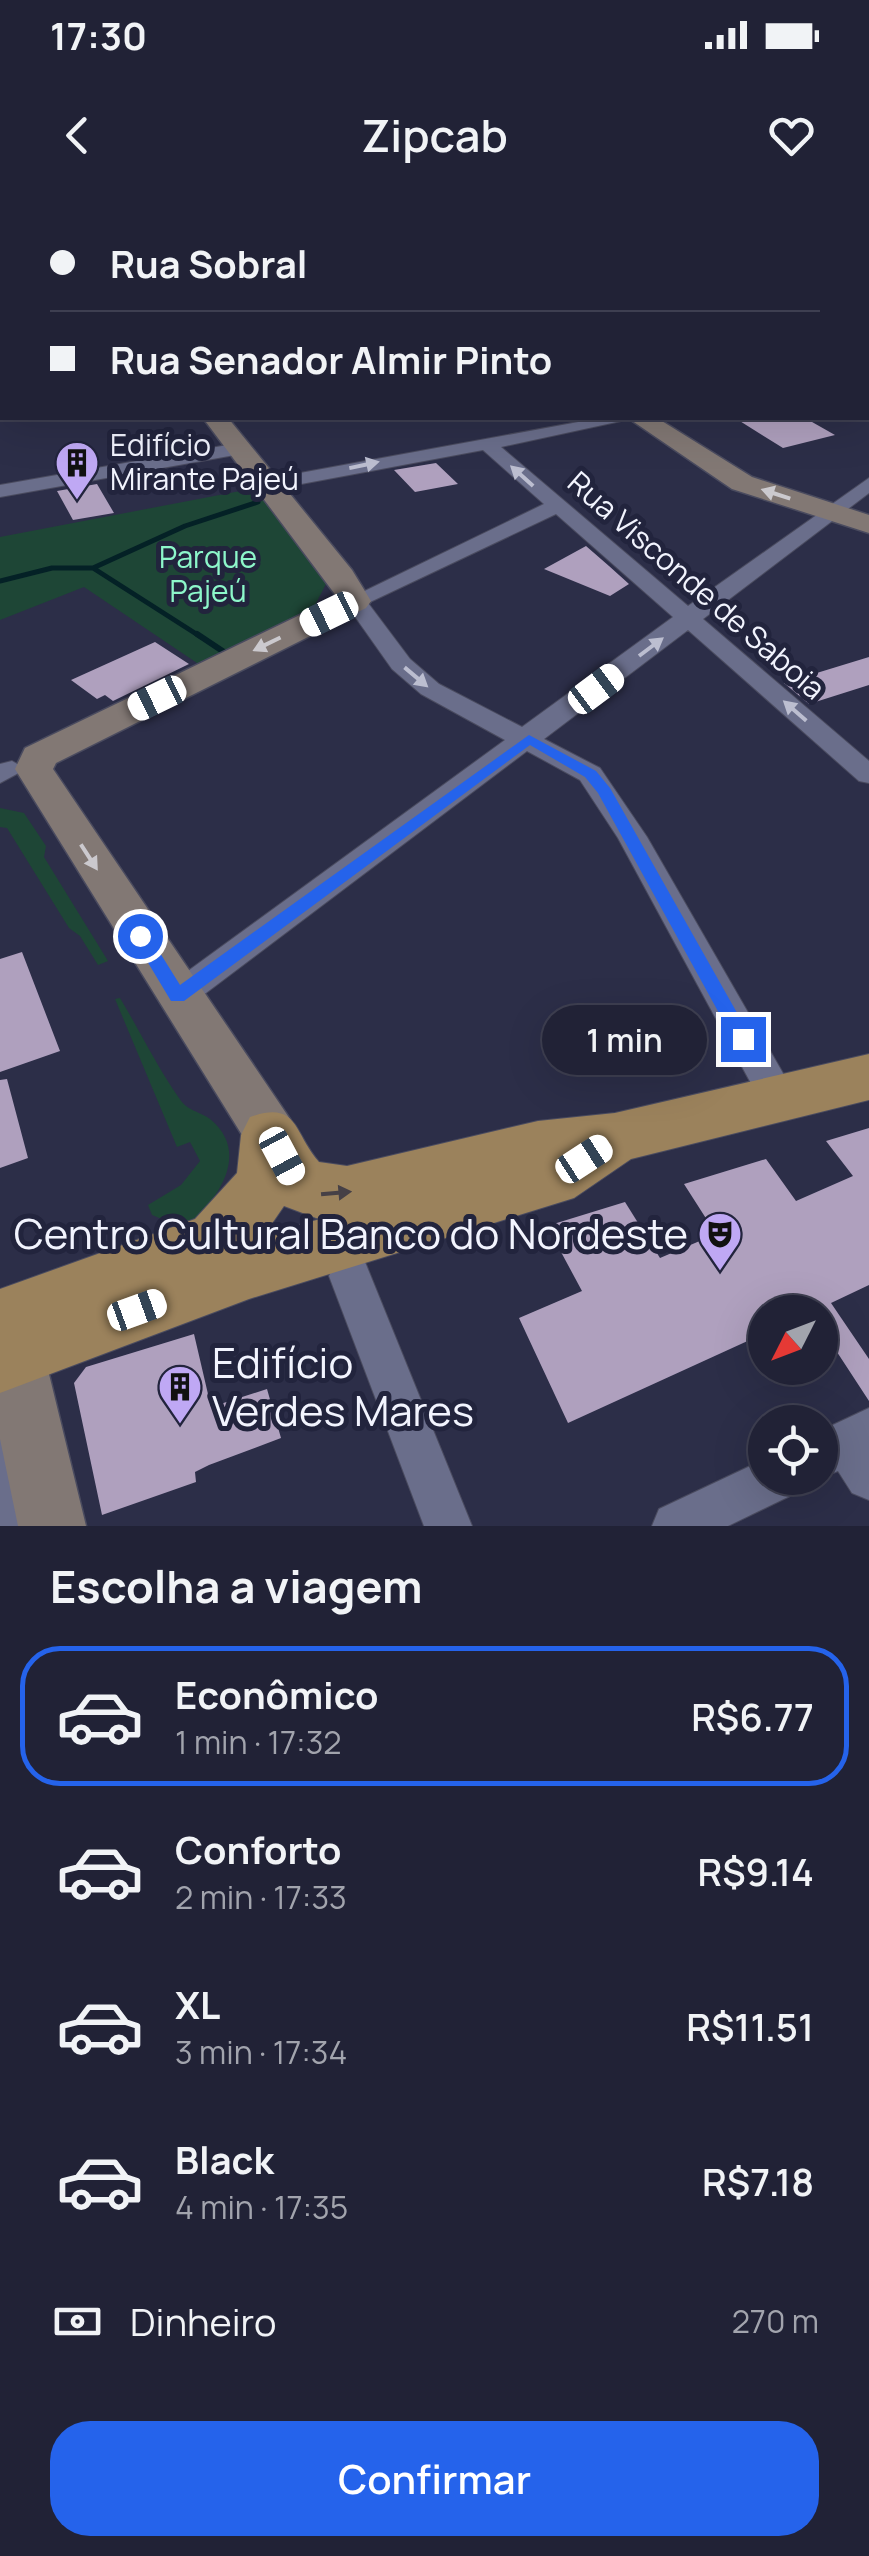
<!DOCTYPE html>
<html lang="pt">
<head>
<meta charset="utf-8">
<style>
	body { margin:0; font-family:Manrope,sans-serif; background:#292a3e; color:#f1f3f6; height:100vh; display:flex; flex-direction:column; font-size:38px; white-space:nowrap }
	* { box-sizing:border-box; margin:0 }
	p { font-size:32px; color:#a2a4ad }
	.icon { flex:none; width:55px; height:55px; fill:none; stroke:currentColor; stroke-width:2; stroke-linecap:round; stroke-linejoin:round }
	.map { position:relative; height:1326px; overflow:hidden }
	.details { display:flex; flex-direction:column; background:#212236; flex:1 }
	.details>* { flex:none }
	.hud { position:absolute; left:0px; top:0px; width:870px; height:220px; box-shadow:0 10px 40px #0002,0 0 0 2px #3e3f51; display:grid; align-content:center; height:220px; padding:0 50px; background:#212236 }
	.needle { width:65px; rotate:228deg }
	.tools { position:absolute; left:748px; top:1095px; display:grid; gap:20px }
	.tools a { display:grid; place-items:center; width:90px; height:90px; border-radius:50%; background:#212236; box-shadow:0 10px 40px #0002,0 0 0 2px #3e3f51; font-size:50px }
	.end { position:absolute; width:45px; height:45px; margin:-22px; border:12px solid #2563eb; background:#fff; box-shadow:0 0 0 5px #fff }
	.from { border-radius:50% }
	.bubble { position:absolute; height:70px; border-radius:35px; background:#212236; box-shadow:0 10px 40px #0002,0 0 0 2px #3e3f51; font-size:32px; font-weight:600; line-height:70px; text-align:center }
	.car { position:absolute; width:30px; height:60px; margin:-30px -15px; border-radius:12px; box-shadow:0 0 8px 2px #0007; background:linear-gradient(#fff 24%,#345 0 40%,#fff 0 76%,#345 0 86%,#fff 0) }
	.hud b { display:flex; align-items:center; gap:35px; height:95px; font-size:38px }
	.hud b+b { border-top:2px solid #3e3f51 }
	.hud i { width:25px; height:25px; background:#f1f3f6 }
	ul { padding:0; list-style:none }
	li { display:flex; align-items:center; gap:30px; height:140px; margin:0 20px 15px; padding:0 30px; border:5px solid transparent; border-radius:40px }
	li div { flex:1 }
	li b { display:block; font-size:38px }
	li em { font-style:normal; font-weight:600 }
	li.current { border-color:#2563eb }
	li>.icon { width:90px; height:90px; stroke-width:1.5 }
	h2 { padding:0 50px; font-size:45px; line-height:120px }
	.pay { display:flex; align-items:center; gap:25px; height:110px; padding:0 50px; font-size:38px }
	.pay p { margin-inline-start:auto }
	.primary-button { display:flex; gap:20px; margin-top:auto; padding:20px 50px }
	.primary-button a { flex:1; height:115px; border-radius:40px; background:#2563eb; color:#fff; font-size:40px; font-weight:600; line-height:115px; text-align:center }
	.status { display:flex; justify-content:space-between; align-items:center; height:70px; padding:0 50px; background:#212236; direction:ltr }
	.status svg { height:28px; fill:currentColor }
	header { display:flex; justify-content:space-between; align-items:center; height:130px; padding:0 50px; background:#212236; font-size:45px; font-weight:600 }
	.map>svg:first-child { display:block }
	.green { fill:#1e4636 }
	.lines { fill:none; stroke-linecap:round; stroke-linejoin:round }
	.stream-far1 { stroke:#042126; stroke-width:5 }
	.stream { stroke:#042126; stroke-width:6 }
	.building { fill:#afa0be }
	.street-casing { stroke:#4a4b5f; stroke-width:2 }
	.secondary-casing { stroke:#4a4b5f; stroke-width:3 }
	.primary-casing { stroke:#4a4b5f; stroke-width:2 }
	.street { fill:#6a6e8b; fill-rule:evenodd }
	.secondary { fill:#827874; fill-rule:evenodd }
	.primary { fill:#9b825c; fill-rule:evenodd }
	.oneway { fill:#bcbed0 }
	.oneway2 { fill:#cbc9ce }
	.oneway3 { fill:#464046 }
	.route { fill:#2563eb }
	.labels { text-anchor:middle; stroke-width:10; stroke-linejoin:round; paint-order:stroke }
	.far-poi-label { font-size:30px; fill:#f2f4fe; stroke:#22243d; text-anchor:start }
	.far-park-label { font-size:30px; fill:#8df7ca; stroke:#22243d }
	.far-street-label { font-size:30px; fill:#f2f4fe; stroke:#22243d }
	.near-poi-label { font-size:42px; fill:#f2f4fe; stroke:#22243d; text-anchor:end }
</style>
</head>
<body>
<div class="status"><b>17:30</b><svg viewBox="0 0 49 12"><path d="M0 12V9h3v3zM5 12V6h3v6zM10 12V3h3v9zM15 12V0h3v12zM26 1h20v11H26zM47 4h2v5h-2z"/></svg></div>
<header><svg class="icon" aria-label="back" viewBox="0 0 24 24"><path d="M15 5l-7 7 7 7"/></svg>Zipcab<svg class="icon" aria-label="heart" viewBox="0 0 24 24"><path d="M12 20l-8-8c-3-5 5-10 8-4 3-6 11-1 8 4z"/></svg></header>
<div class="map">
<svg width="869" height="1326" viewBox="0 0 869 1326">
	<rect width="100%" height="100%" fill="#2c2e48"/>
	<path class="green" d="M 256,288 L 327,382 L 313,409 L 200,465 L 84,387 L 0,420 L 0,337 Z
		M 0,608 L 24,613 L 46,646 L 44,657 L 108,761 L 98,765 L 80,736 L 69,728 L 7,628 L 0,627 Z
		M 120,798 C 140,831 157,867 179,898 C 187,911 199,911 210,919 C 253,954 215,1004 184,1028 L 152,1015 L 148,1005 L 181,985 L 200,961 L 190,942 L 177,947 L 115,799 Z"/>
	<g class="lines">
		<path class="stream-far1" d="M 93,368 L 185,326 L 258,302
			M 0,381 L 52,368 L 93,368 L 201,437"/>
		<path class="stream" d="M 197,434 L 224,452"/>
	</g>
	<path class="building" d="M 735,218 L 805,218 L 835,235 L 783,248 Z
		M 436,263 L 458,284 L 415,292 L 394,270 Z
		M 97,284 L 114,313 L 73,320 L 57,291 Z
		M 586,346 L 609,366 L 629,384 L 610,396 L 544,369 Z
		M 155,442 L 189,464 L 113,501 L 105,495 L 97,499 L 71,480 Z
		M 869,457 L 869,485 L 809,504 L 784,483 Z
		M 22,752 L 60,851 L 0,872 L 0,759 Z
		M 7,879 L 28,958 L 0,968 L 0,880 Z
		M 869,928 L 869,1085 L 831,1103 L 869,1159 L 869,1201 L 820,1126 L 820,1112 L 765,1112 L 765,1133 L 568,1223 L 519,1118 L 582,1091 L 547,1026 L 625,1002 L 660,1058 L 716,1034 L 684,984 L 766,959 L 796,1001 L 853,976 L 826,941 Z
		M 194,1134 L 211,1207 L 267,1189 L 281,1238 L 209,1265 L 195,1272 L 196,1282 L 102,1315 L 74,1183 L 86,1167 Z"/>
	<g class="lines">
		<defs>
			<path id="street" d="M 559,0 L 575,0 L 577,2 L 561,2 Z
				M 0,40 L 2,40 L 2,48 L 0,48 Z
				M 868,142 L 869,143 L 869,153 L 868,152 Z
				M 869,166 L 869,177 L 868,177 L 868,166 Z
				M 0,198 L 2,198 L 2,208 L 0,208 Z
				M 600,218 L 635,218 L 501,247 L 688,406 L 869,278 L 869,293 L 703,419 L 869,561 L 869,583 L 859,581 L 688,430 L 544,539 L 600,568 L 647,637 L 792,889 L 797,900 L 792,911 L 779,915 L 766,911 L 618,638 L 580,580 L 527,551 L 190,805 L 178,809 L 166,805 L 161,796 L 166,787 L 505,540 L 421,494 L 392,469 L 344,401 L 544,304 L 483,250 L 269,290 L 262,288 L 262,280 ZM 556,314 L 673,417 L 522,527 L 439,484 L 410,459 L 368,403 Z
				M 239,243 L 248,249 L 246,253 L 0,297 L 0,285 Z
				M 12,561 L 26,569 L 0,583 L 0,564 Z
				M 350,1057 L 365,1062 L 472,1326 L 424,1326 L 329,1076 L 335,1062 Z
				M 869,1208 L 869,1300 L 852,1293 L 838,1271 L 820,1278 L 818,1278 L 820,1231 Z
				M 0,1233 L 16,1240 L 37,1326 L 0,1326 Z
				M 765,1259 L 765,1278 L 798,1278 L 792,1295 L 728,1326 L 652,1326 L 659,1309 Z"/>
			<path id="secondary" d="M 36,0 L 53,0 L 54,2 L 38,2 Z
				M 748,0 L 769,0 L 770,2 L 750,2 Z
				M 868,39 L 869,39 L 869,50 L 868,50 Z
				M 203,218 L 228,218 L 352,370 L 371,401 L 366,408 L 56,563 L 53,569 L 290,919 L 298,935 L 290,951 L 271,957 L 252,951 L 15,569 L 25,548 L 337,397 Z
				M 628,218 L 657,218 L 752,277 L 869,315 L 869,333 L 732,289 Z
				M 8,1100 L 30,1108 L 38,1129 L 86,1326 L 18,1326 L 0,1239 L 0,1103 Z"/>
			<path id="primary" d="M 315,0 L 335,0 L 336,2 L 317,2 Z
				M 844,0 L 869,0 L 869,6 L 843,2 Z
				M 0,112 L 2,112 L 2,126 L 0,126 Z
				M 869,854 L 869,900 L 631,959 L 574,998 L 249,1099 L 0,1193 L 0,1089 L 195,1019 L 237,973 L 241,935 L 250,917 C 299,900 293,933 319,962 L 347,966 L 538,921 L 615,913 ZM 284,1006 L 316,1018 L 320,1019 L 264,1035 Z"/>
		</defs>
		<use href="#street" class="street-casing"/>
		<use href="#secondary" class="secondary-casing"/>
		<use href="#primary" class="primary-casing"/>
		<use href="#street" class="street"/>
		<use href="#secondary" class="secondary"/>
		<use href="#primary" class="primary"/>
	</g>
	<defs><path id="oneway-solid" d="M-6-.8H1V-3.2L6.5 0L1 3.2V.8H-6Z" transform="scale(2.5)"/></defs>
	<g class="oneway">
		<use href="#oneway-solid" transform="translate(364 265) rotate(-12)"/>
		<use href="#oneway-solid" transform="translate(522 276) rotate(-138)"/>
		<use href="#oneway-solid" transform="translate(651 447) rotate(-37)"/>
		<use href="#oneway-solid" transform="translate(416 477) rotate(40)"/>
		<use href="#oneway-solid" transform="translate(795 511) rotate(-139)"/>
	</g>
	<g class="oneway2">
		<use href="#oneway-solid" transform="translate(776 294) rotate(-162)"/>
		<use href="#oneway-solid" transform="translate(267 444) rotate(154)"/>
		<use href="#oneway-solid" transform="translate(89 657) rotate(57)"/>
	</g>
	<use class="oneway3" href="#oneway-solid" transform="translate(336 993) rotate(-5)"/>
	<path class="route" d="M 529,535 L 596,571 L 610,588 L 749,834 L 749,844 L 736,844 L 598,593 L 585,577 L 530,545 L 184,801 L 171,801 L 132,736 L 134,732 L 147,732 L 180,785 Z"/>
	<defs>
		<symbol id="building-pin" viewBox="-11 -11 22 30"><path d="M0 17L-7.5 6A9.5 9.5 0 1 1 7.5 6Z" fill="#bfa8f4" stroke="#22243d"/><path d="M-4-6H4V6H1V3H-1V6H-4ZM-2.5-4.3h1.7v1.8h-1.7ZM.8-4.3h1.7v1.8H.8ZM-2.5-1h1.7V.8h-1.7ZM.8-1h1.7V.8H.8Z" fill="#111"/></symbol>
		<symbol id="theatre-pin" viewBox="-11 -11 22 30"><path d="M0 17L-7.5 6A9.5 9.5 0 1 1 7.5 6Z" fill="#bfa8f4" stroke="#22243d"/><path d="M-5-5.5Q0-4 5-5.5V0Q5 5 0 6Q-5 5-5 0ZM-3.3-2.5H-1v1.5H-3.3ZM1-2.5H3.3v1.5H1ZM-2.8 1Q0 5.5 2.8 1Z" fill="#111"/></symbol>
	</defs>
	<g fill-rule="evenodd">
		<use href="#building-pin" x="52" y="238" width="50" height="68"/>
		<use href="#theatre-pin" x="695" y="1009" width="50" height="68"/>
		<use href="#building-pin" x="155" y="1162" width="50" height="68"/>
	</g>
	<g class="labels">
		<g class="far-poi-label">
			<text x="110" y="256">Edifício<tspan x="110" dy="34">Mirante Pajeú</tspan></text>
		</g>
		<g class="far-park-label">
			<text x="208" y="368">Parque<tspan x="208" dy="34">Pajeú</tspan></text>
		</g>
		<g class="far-street-label">
			<text transform="translate(696 386) rotate(41)" y="10">Rua Visconde de Saboia</text>
		</g>
		<g class="near-poi-label">
			<text x="688" y="1049">Centro Cultural Banco do Nordeste</text>
			<text x="212" y="1178" text-anchor="start">Edifício<tspan x="212" dy="48">Verdes Mares</tspan></text>
		</g>
	</g>
</svg>
<div class="tools">
<a><svg class="needle" viewBox="-14 -14 28 28"><path d="M0-13l5 13h-10z" fill="#e53935"/><path d="M0 13l5-13h-10z" fill="#a2a4ad"/></svg></a>
<a><svg class="icon" aria-label="locate" viewBox="0 0 24 24"><circle cx="12" cy="12" r="6"/><path d="M12 2v4M12 18v4M2 12h4M18 12h4"/></svg></a>
</div>
<i class="end from" style="left:140px;top:736px"></i>
<i class="end" style="left:743px;top:839px"></i>
<div class="bubble" style="left:542px;top:805px;width:165px">1 min</div>
<i class="car" style="left:329px;top:414px;rotate:244deg"></i>
<i class="car" style="left:596px;top:489px;rotate:53deg"></i>
<i class="car" style="left:157px;top:498px;rotate:244deg"></i>
<i class="car" style="left:282px;top:956px;rotate:152deg"></i>
<i class="car" style="left:584px;top:959px;rotate:57deg"></i>
<i class="car" style="left:137px;top:1110px;rotate:70deg"></i>
<div class="hud">
<b><i class="from"></i>Rua Sobral</b>
<b><i></i>Rua Senador Almir Pinto</b>
</div>
</div>
<section class="details">
<h2>Escolha a viagem</h2>
<ul>
<li class="current"><svg class="icon" aria-label="car" viewBox="0 0 24 24"><path d="M5 17H2v-5l4-1 3-4h7l3 4 3 1v5h-3M9 17h6M6 11h13"/><circle cx="7" cy="17" r="2"/><circle cx="17" cy="17" r="2"/></svg><div><b>Econômico</b><p>1 min · 17:32</p></div><em>R$6.77</em></li>
<li><svg class="icon" aria-label="car" viewBox="0 0 24 24"><path d="M5 17H2v-5l4-1 3-4h7l3 4 3 1v5h-3M9 17h6M6 11h13"/><circle cx="7" cy="17" r="2"/><circle cx="17" cy="17" r="2"/></svg><div><b>Conforto</b><p>2 min · 17:33</p></div><em>R$9.14</em></li>
<li><svg class="icon" aria-label="car" viewBox="0 0 24 24"><path d="M5 17H2v-5l4-1 3-4h7l3 4 3 1v5h-3M9 17h6M6 11h13"/><circle cx="7" cy="17" r="2"/><circle cx="17" cy="17" r="2"/></svg><div><b>XL</b><p>3 min · 17:34</p></div><em>R$11.51</em></li>
<li><svg class="icon" aria-label="car" viewBox="0 0 24 24"><path d="M5 17H2v-5l4-1 3-4h7l3 4 3 1v5h-3M9 17h6M6 11h13"/><circle cx="7" cy="17" r="2"/><circle cx="17" cy="17" r="2"/></svg><div><b>Black</b><p>4 min · 17:35</p></div><em>R$7.18</em></li>
</ul>
<div class="pay"><svg class="icon" aria-label="cash" viewBox="0 0 24 24"><path d="M3 7h18v10H3z"/><circle cx="12" cy="12" r="2"/></svg>Dinheiro<p>270 m</p></div>
<div class="primary-button"><a>Confirmar</a></div>
</section>
</body>
</html>
